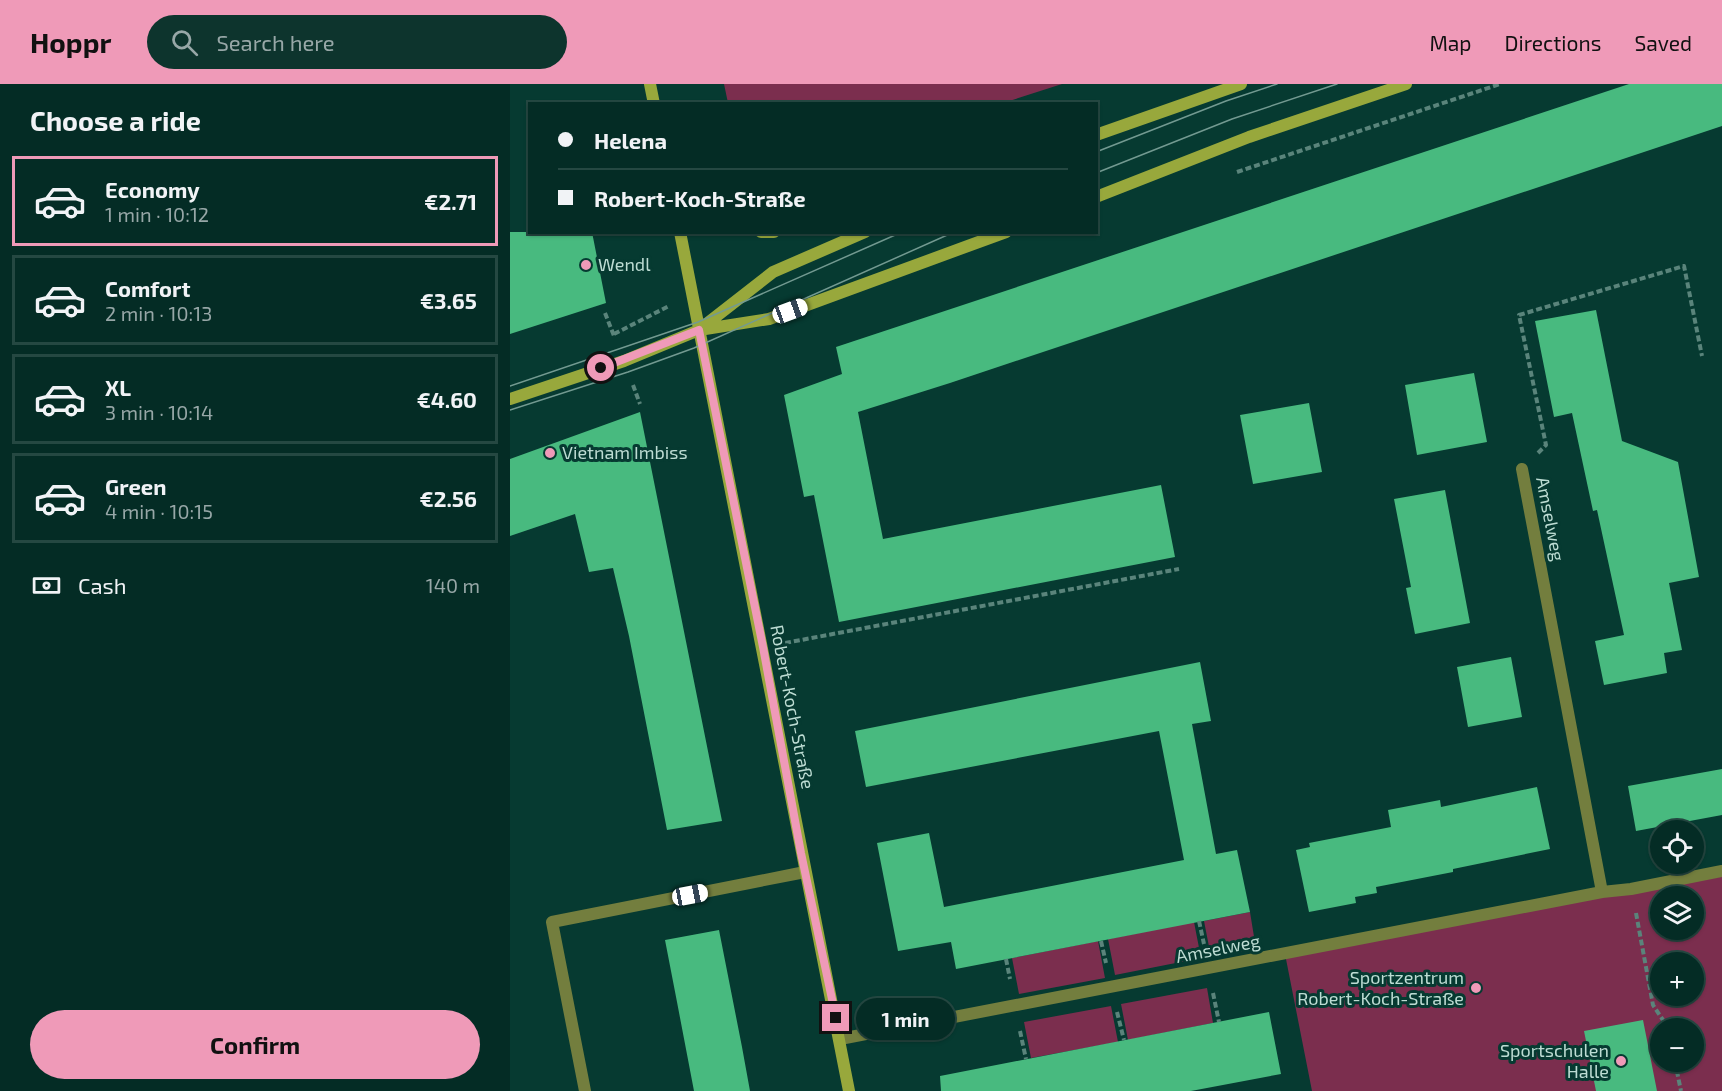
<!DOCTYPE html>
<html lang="en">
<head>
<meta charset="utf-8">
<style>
	body { margin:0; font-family:"Exo 2",sans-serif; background:#0d342d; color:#f1f3f6; height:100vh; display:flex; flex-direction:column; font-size:22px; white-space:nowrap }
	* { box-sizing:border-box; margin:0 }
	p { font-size:20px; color:#97a7a7 }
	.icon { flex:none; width:33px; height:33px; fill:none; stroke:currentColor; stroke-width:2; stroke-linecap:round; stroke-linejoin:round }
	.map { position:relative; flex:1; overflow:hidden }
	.details { display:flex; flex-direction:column; background:#042c25; width:510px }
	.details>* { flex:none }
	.banner { position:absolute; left:18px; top:18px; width:570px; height:132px; border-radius:0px; box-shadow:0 2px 4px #0004,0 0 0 2px #254842; display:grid; align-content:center; height:132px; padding:0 30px; background:#042c25 }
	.buttons { position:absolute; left:1140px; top:736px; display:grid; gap:12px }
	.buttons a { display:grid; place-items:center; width:54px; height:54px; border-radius:50%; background:#042c25; box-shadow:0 2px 4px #0004,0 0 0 2px #254842; font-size:30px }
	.end { position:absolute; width:27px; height:27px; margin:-14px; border:8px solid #ef9ab8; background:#111; box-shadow:0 0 0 3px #111 }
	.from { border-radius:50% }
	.bubble { position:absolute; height:42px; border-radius:21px; background:#042c25; box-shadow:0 2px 4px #0004,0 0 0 2px #254842; font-size:20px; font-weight:700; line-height:42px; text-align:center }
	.car { position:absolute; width:18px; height:36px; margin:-18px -9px; border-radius:8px; box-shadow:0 0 4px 2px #0007; background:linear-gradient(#fff 24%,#345 0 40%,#fff 0 76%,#345 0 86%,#fff 0) }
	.banner b { display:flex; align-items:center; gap:21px; height:57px; font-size:22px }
	.banner b+b { border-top:2px solid #254842 }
	.banner i { width:15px; height:15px; background:#f1f3f6 }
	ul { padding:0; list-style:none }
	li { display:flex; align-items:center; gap:18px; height:90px; margin:0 12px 9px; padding:0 18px; border:3px solid #254842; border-radius:0px }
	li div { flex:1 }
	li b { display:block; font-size:22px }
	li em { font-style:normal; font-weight:700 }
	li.current { border-color:#ef9ab8 }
	li>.icon { width:54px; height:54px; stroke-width:1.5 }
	h2 { padding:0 30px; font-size:27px; line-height:72px }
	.pay { display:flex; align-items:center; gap:15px; height:66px; padding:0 30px; font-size:22px }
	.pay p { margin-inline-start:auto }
	.primary-button { display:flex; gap:12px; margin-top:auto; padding:12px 30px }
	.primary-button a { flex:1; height:69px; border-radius:36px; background:#ef9ab8; color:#111; font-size:24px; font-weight:700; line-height:69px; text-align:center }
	header { display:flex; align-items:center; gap:36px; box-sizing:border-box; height:84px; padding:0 30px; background:#ef9ab8; color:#111 }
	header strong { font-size:28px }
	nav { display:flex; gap:33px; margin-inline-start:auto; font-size:21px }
	.search { width:420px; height:54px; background:#0d342d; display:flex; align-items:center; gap:15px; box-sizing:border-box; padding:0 21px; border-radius:33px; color:#97a7a7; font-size:22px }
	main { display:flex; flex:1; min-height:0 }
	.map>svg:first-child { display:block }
	.green { fill:#7b2e4e; fill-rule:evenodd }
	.building { fill:#48ba7f }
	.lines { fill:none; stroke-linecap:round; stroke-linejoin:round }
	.path { stroke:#5a847b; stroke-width:4; stroke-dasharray:6 3; stroke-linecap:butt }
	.lane { stroke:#737e3e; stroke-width:12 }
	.street { stroke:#737e3e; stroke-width:12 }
	.secondary { stroke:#98a83c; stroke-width:12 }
	.tram { stroke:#739a91; stroke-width:1.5 }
	.route { stroke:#ef9ab8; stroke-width:8 }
	.poi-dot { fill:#ef9ab8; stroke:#063a31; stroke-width:2 }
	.labels { text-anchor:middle; stroke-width:6; stroke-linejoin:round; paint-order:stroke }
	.poi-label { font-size:18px; fill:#bddcd3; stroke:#063a31; text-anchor:start }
	.street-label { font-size:18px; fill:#bddcd3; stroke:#063a31 }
</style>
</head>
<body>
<header>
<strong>Hoppr</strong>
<div class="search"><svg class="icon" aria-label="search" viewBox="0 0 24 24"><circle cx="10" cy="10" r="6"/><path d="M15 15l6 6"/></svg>Search here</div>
<nav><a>Map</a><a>Directions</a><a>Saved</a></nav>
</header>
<main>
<section class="details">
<h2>Choose a ride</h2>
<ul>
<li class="current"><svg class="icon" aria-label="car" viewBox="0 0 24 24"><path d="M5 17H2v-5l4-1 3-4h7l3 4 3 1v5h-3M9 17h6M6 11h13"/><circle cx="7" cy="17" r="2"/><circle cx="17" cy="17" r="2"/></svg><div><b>Economy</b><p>1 min · 10:12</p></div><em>€2.71</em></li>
<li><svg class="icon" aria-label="car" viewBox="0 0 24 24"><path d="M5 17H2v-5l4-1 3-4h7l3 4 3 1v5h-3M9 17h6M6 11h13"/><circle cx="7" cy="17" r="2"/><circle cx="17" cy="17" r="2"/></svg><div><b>Comfort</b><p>2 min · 10:13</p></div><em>€3.65</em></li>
<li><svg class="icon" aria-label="car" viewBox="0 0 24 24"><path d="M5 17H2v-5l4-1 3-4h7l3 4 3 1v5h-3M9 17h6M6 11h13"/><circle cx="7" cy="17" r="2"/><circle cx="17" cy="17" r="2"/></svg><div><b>XL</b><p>3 min · 10:14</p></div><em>€4.60</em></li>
<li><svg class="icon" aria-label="car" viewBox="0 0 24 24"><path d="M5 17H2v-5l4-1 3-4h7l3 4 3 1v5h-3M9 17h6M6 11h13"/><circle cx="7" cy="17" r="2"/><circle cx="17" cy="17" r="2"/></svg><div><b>Green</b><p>4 min · 10:15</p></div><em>€2.56</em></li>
</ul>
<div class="pay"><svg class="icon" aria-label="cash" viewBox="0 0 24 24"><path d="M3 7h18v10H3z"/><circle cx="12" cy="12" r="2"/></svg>Cash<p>140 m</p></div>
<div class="primary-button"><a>Confirm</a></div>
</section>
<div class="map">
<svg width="1212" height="1007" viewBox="0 0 1212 1007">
	<rect width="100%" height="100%" fill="#063a31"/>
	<path class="green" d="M 214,0 L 552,0 L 493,19 L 218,19 Z
		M 1212,787 L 1212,1007 L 802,1007 L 775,870 ZM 1150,813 L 1184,813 L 1184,846 L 1150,846 ZM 1150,879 L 1184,879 L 1184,912 L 1150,912 ZM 1150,945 L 1184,945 L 1184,978 L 1150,978 Z
		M 740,828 L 746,865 L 701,873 L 694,837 Z
		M 684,838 L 691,874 L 605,891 L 598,855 Z
		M 588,857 L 595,894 L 509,910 L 502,874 Z
		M 697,904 L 703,939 L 618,956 L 611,920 Z
		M 601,922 L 608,958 L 521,974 L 514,938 Z"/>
	<path class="building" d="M 1119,0 L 1212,0 L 1212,42 L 440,299 L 348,328 L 373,455 L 651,401 L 665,473 L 329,538 L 304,411 L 294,413 L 274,311 L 332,290 L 326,263 Z
		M 0,148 L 82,148 L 96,219 L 0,250 Z
		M 1086,226 L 1112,357 L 1168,378 L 1189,493 L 1159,499 L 1172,566 L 1154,569 L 1157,589 L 1094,601 L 1085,557 L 1114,551 L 1087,426 L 1083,427 L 1062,329 L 1044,333 L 1025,237 Z
		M 964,289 L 977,358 L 907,371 L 895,301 Z
		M 799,319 L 812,388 L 743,400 L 730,331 Z
		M 130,328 L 212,737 L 157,746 L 119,552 L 103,484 L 79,488 L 65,430 L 0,452 L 0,375 Z
		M 935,406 L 960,539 L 905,550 L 896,504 L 901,503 L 884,415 Z
		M 1001,573 L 1012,633 L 958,643 L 947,583 Z
		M 690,578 L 701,637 L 682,640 L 706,770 L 727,766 L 740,828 L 446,885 L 441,858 L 388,867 L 367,759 L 419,749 L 434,823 L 674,776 L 649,647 L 356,703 L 345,647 Z
		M 1212,685 L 1212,731 L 1126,747 L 1118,702 Z
		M 1027,703 L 1040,765 L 943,785 L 943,788 L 866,803 L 867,809 L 845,813 L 846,819 L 799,828 L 786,766 L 800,763 L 799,759 L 881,743 L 878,726 L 930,716 L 931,723 Z
		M 209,846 L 232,963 L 240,1007 L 184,1007 L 167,918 L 155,856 Z
		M 759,928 L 771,990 L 681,1007 L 431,1007 L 430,992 Z
		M 1133,936 L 1147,1007 L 1086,1007 L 1074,947 Z"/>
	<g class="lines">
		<path class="path" d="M 727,88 L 990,0
			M 95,229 L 104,252
			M 104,250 L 159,222
			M 123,301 L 130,320
			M 1028,369 L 1036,361 L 1009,231 L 1174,182 L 1192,272
			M 275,559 L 669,485
			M 1126,829 L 1143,921 L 1159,945
			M 689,837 L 694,860
			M 591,857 L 596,879
			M 496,875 L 500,895
			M 703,909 L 709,938
			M 607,928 L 614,956
			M 510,947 L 516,975
			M 1165,978 L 1171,1007"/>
		<path class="lane" d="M 75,1007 L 42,838 L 295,788"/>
		<path class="street" d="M 1012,385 L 1092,808
			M 330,955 L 1092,808 L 1121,805 L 1212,787"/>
		<path class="secondary" d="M 140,0 L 144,20
			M 586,51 L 731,0
			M 586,113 L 739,53 L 896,0
			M 170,148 L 339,1007
			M 251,148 L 264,148
			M 190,245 L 263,188 L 355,148
			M 0,315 L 114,277 L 189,246 L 259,235 L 496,148"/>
		<path class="tram" d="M 586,68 L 716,17 L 767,0
			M 586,89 L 722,35 L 827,0
			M 0,302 L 188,238 L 392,148
			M 0,326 L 118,288 L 184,264 L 444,148"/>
	</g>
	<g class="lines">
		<path class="route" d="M 91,284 L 189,246 L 253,563 L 291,769 L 326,934"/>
	</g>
	<g class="poi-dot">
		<circle cx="76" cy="181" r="6"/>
		<circle cx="40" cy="369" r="6"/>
		<circle cx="966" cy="904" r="6"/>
		<circle cx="1111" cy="977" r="6"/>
	</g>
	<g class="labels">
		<g class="poi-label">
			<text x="88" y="187">Wendl</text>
			<text x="52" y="375">Vietnam Imbiss</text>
			<text x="954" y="900" text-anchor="end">Sportzentrum<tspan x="954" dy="21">Robert-Koch-Straße</tspan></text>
			<text x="1099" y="973" text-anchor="end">Sportschulen<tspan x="1099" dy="21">Halle</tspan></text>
		</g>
		<g class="street-label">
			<text transform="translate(1040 435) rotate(79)" y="6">Amselweg</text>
			<text transform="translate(282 623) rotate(79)" y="6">Robert-Koch-Straße</text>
			<text transform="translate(708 865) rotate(-11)" y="6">Amselweg</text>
		</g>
	</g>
</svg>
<div class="buttons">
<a><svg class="icon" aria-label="locate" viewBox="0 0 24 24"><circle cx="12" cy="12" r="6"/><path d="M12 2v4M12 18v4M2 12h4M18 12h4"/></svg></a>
<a><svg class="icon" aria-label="layers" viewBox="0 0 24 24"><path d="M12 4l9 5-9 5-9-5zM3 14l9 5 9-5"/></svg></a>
<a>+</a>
<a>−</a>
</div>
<i class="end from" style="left:91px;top:284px"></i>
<i class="end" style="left:326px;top:934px"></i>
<div class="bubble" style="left:346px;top:914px;width:99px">1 min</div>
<i class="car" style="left:280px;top:227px;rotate:70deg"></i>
<i class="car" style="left:180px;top:811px;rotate:79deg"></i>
<div class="banner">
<b><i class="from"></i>Helena</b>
<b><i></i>Robert-Koch-Straße</b>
</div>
</div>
</main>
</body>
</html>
